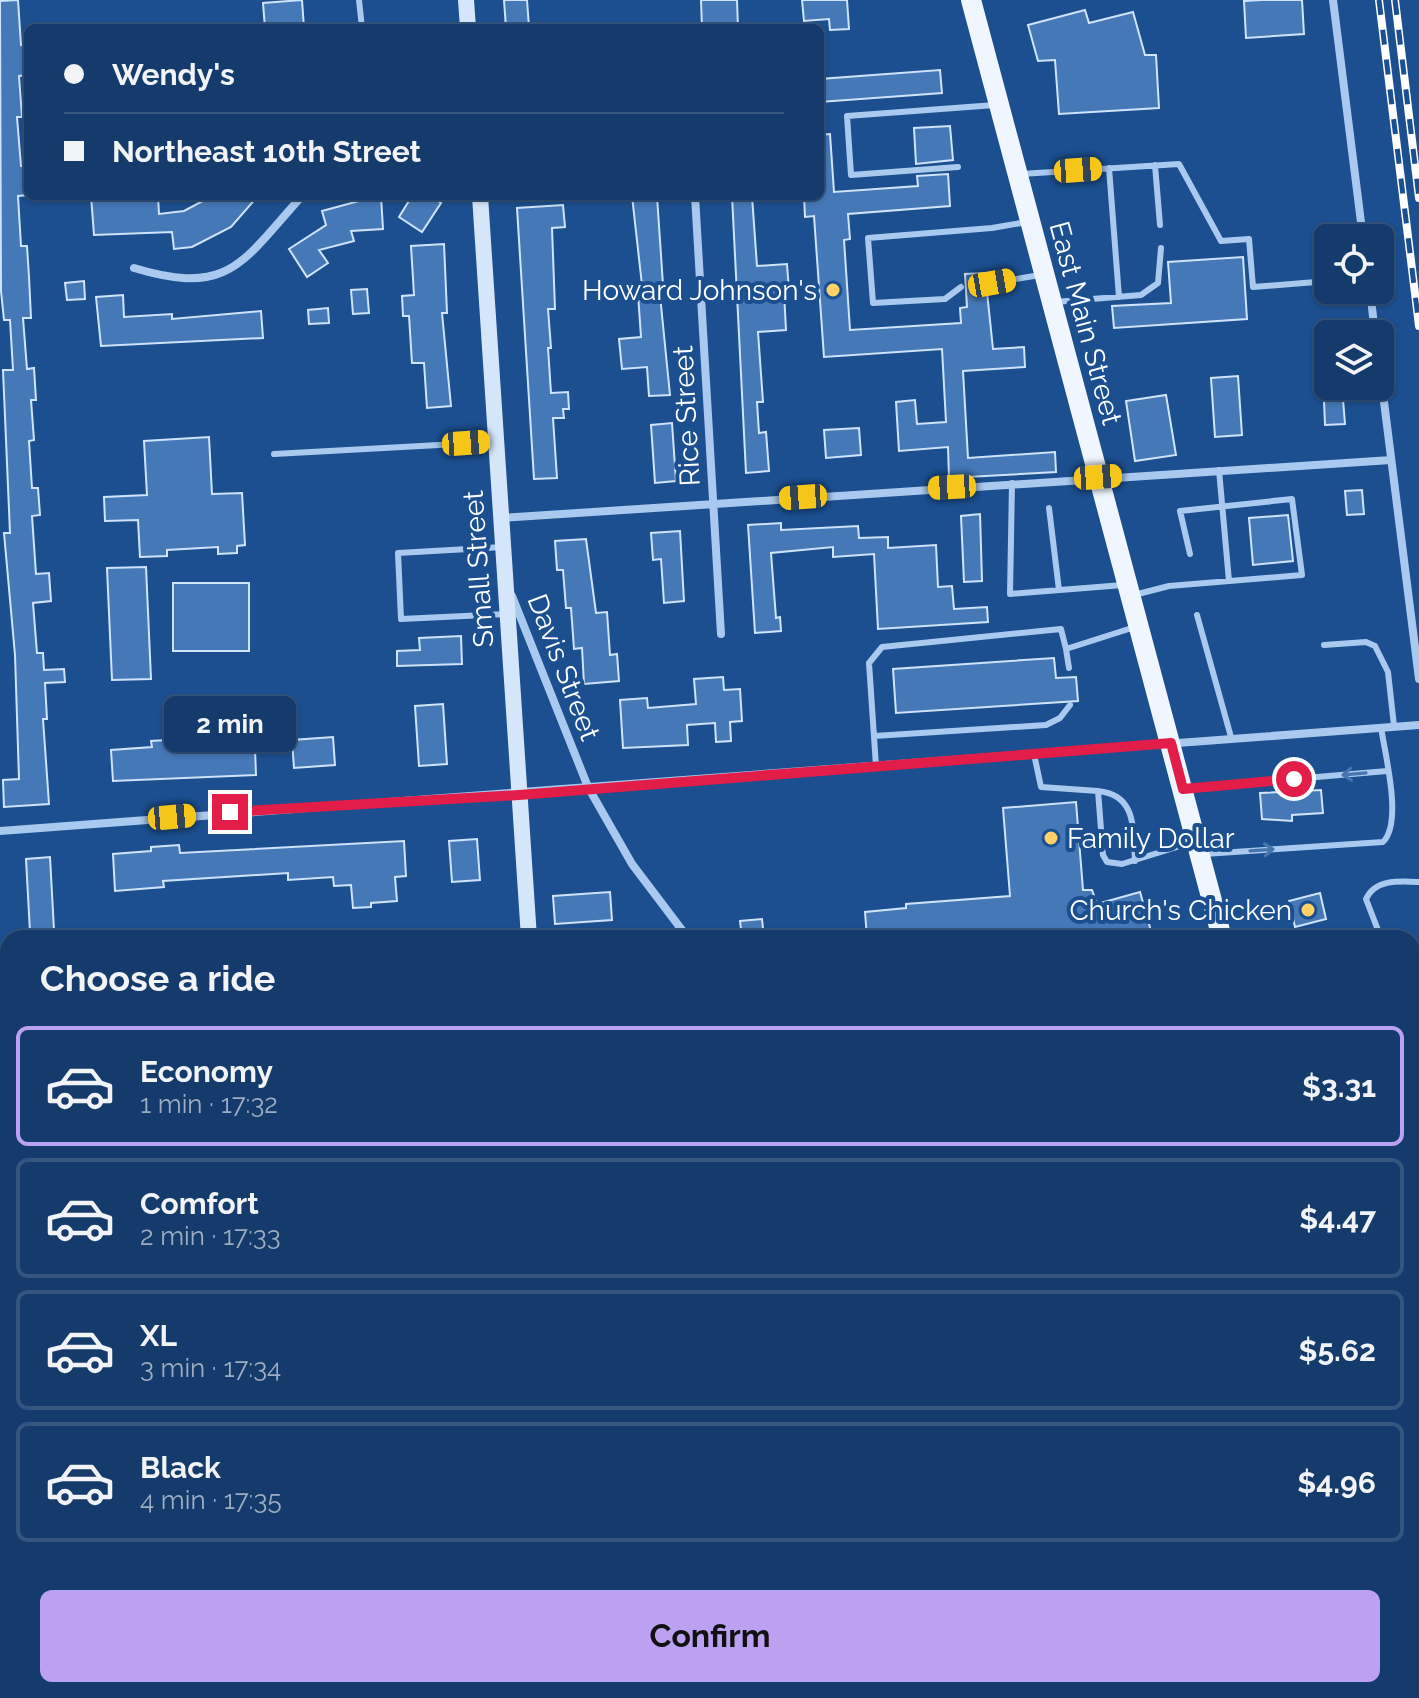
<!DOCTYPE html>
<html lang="en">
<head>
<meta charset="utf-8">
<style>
	body { margin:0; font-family:Raleway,sans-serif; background:#214673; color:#f1f3f6; height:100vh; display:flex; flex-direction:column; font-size:30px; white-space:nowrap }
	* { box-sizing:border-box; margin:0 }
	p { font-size:26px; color:#9dadc1 }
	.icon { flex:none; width:44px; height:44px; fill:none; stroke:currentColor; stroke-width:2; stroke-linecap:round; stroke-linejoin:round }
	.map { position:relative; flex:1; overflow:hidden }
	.sheet { position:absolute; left:0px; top:930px; width:1420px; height:768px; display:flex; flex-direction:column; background:#143b6b; border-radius:24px 24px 0 0; box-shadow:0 2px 6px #0004,0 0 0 2px #33557e }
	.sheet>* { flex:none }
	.hud { position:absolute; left:24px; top:24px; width:800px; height:176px; border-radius:12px; box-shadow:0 2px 6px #0004,0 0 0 2px #33557e; display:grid; align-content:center; height:176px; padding:0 40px; background:#143b6b }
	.fabs { position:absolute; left:1314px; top:224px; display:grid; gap:16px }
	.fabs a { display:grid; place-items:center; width:80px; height:80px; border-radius:12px; background:#143b6b; box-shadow:0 2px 6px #0004,0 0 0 2px #33557e; font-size:40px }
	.end { position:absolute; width:36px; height:36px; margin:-18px; border:10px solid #e11d48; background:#fff; box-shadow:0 0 0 4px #fff }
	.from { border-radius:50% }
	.bubble { position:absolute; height:56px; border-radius:12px; background:#143b6b; box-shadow:0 2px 6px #0004,0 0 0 2px #33557e; font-size:26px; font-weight:700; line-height:56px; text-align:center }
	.car { position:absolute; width:24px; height:48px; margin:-24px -12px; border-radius:10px; box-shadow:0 0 6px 2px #0007; background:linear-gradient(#f5c518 24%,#345 0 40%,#f5c518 0 76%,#345 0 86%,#f5c518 0) }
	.hud b { display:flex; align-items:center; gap:28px; height:76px; font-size:30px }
	.hud b+b { border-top:2px solid #33557e }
	.hud i { width:20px; height:20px; background:#f1f3f6 }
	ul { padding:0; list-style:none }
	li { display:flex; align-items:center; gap:24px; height:120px; margin:0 16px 12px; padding:0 24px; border:4px solid #33557e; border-radius:12px }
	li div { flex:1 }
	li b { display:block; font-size:30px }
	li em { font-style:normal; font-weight:700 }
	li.selected { border-color:#bca0f2 }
	li>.icon { width:72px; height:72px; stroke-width:1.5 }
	h2 { padding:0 40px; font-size:36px; line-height:96px }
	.primary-button { display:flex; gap:16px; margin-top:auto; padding:16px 40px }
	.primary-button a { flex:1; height:92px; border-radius:12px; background:#bca0f2; color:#111; font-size:32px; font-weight:700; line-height:92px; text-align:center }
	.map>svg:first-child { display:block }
	.green { fill:#2e69ad }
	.building { fill:#4478b7; stroke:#cfe3fa; stroke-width:2 }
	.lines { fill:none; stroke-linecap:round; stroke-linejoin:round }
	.lane { stroke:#a9c9ee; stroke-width:6 }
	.street { stroke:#a9c9ee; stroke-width:8 }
	.secondary { stroke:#d6e6fa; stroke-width:16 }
	.primary { stroke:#f0f6ff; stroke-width:20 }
	.rail-casing { stroke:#fff; stroke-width:8 }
	.rail { stroke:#1b4f8f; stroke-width:5; stroke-dasharray:15; stroke-linecap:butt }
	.oneway { stroke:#4674ac }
	.route { stroke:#e11d48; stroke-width:10 }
	.poi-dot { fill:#ffd166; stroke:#1b4f8f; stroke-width:3 }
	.labels { text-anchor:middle; stroke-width:8; stroke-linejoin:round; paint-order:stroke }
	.poi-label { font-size:28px; fill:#fff; stroke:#1b4f8f; text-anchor:end }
	.street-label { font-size:28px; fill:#fff; stroke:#1b4f8f }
</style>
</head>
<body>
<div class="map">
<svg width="1419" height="1698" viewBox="0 0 1419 1698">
	<rect width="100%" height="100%" fill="#1b4f8f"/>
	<path class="green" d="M 8,1409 L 8,1690 L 104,1690 L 105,1698 L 0,1698 L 0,1410 Z"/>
	<path class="building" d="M 18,0 L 21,45 L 28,44 L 28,75 L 19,76 L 22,117 L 17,117 L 21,166 L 26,166 L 28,195 L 18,196 L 21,246 L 27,246 L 29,277 L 31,318 L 23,318 L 27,369 L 34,368 L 36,400 L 31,400 L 34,440 L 29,441 L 32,488 L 38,488 L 40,515 L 32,516 L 36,574 L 49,573 L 51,601 L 33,603 L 37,653 L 43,653 L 44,670 L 64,669 L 65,682 L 45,683 L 47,719 L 43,719 L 49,804 L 4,807 L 3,780 L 19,779 L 15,655 L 4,533 L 10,533 L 3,370 L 13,370 L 10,320 L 4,320 L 1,291 L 0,1 Z
		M 302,0 L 304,28 L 265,28 L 263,3 Z
		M 504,0 L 527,0 L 529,27 L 506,28 Z
		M 701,0 L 737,0 L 738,28 L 702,28 Z
		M 802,0 L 847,0 L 849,29 L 830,30 L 829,19 L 804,21 Z
		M 1262,0 L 1302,0 L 1304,34 L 1246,38 L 1244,1 Z
		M 1085,10 L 1089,23 L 1133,12 L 1145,55 L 1156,55 L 1159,108 L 1059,114 L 1055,60 L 1038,61 L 1028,25 Z
		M 940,70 L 942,93 L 820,102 L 820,79 Z
		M 950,126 L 953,160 L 916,164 L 914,128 Z
		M 830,134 L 834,192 L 918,186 L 917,176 L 948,174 L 950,206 L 848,214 L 850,239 L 844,240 L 850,330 L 961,323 L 960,308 L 967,307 L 965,274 L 985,273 L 993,349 L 1024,347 L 1025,367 L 963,371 L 968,458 L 1055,452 L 1056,472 L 949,478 L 948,447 L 899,451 L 896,402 L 915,400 L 917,424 L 946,422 L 942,349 L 824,357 L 814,216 L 805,217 L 804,196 L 820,196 L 820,135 Z
		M 91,196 L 158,196 L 159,214 L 184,211 L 212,196 L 258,196 L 231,227 L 192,247 L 174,249 L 172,232 L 94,235 Z
		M 358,196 L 381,196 L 383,229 L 351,231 L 354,241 L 319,250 L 328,263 L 307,277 L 289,249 L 326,225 L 322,211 L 359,201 Z
		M 412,196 L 431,196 L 441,203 L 422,232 L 399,217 Z
		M 632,196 L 657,196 L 663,285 L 659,285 L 670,395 L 649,396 L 647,367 L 622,369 L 619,339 L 641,337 L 638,294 L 643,294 Z
		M 732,196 L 752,196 L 757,266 L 787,264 L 789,291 L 784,292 L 786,330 L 758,332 L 763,402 L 757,402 L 759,433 L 766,432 L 769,471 L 746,473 Z
		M 563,205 L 565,227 L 552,228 L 555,309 L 548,309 L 551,348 L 548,348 L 551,393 L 568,392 L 569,409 L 563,409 L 564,418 L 553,418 L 557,478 L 534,479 L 517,208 Z
		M 444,244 L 447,313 L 442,313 L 451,406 L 427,408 L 424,363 L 412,363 L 409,316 L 403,316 L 402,296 L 414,295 L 411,246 Z
		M 1243,257 L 1247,319 L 1114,328 L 1112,306 L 1171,303 L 1168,262 Z
		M 84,281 L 85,299 L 67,300 L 65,283 Z
		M 367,289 L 369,313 L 353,314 L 351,290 Z
		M 123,295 L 124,317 L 172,314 L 172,319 L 261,311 L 263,338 L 101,346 L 96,297 Z
		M 328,308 L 329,323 L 309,324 L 308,310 Z
		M 1238,376 L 1242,435 L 1215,437 L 1211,378 Z
		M 1166,395 L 1176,455 L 1135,461 L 1126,401 Z
		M 1343,399 L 1345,424 L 1325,425 L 1324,401 Z
		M 672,423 L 676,481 L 655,483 L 651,425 Z
		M 859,428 L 861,455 L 826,458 L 824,430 Z
		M 209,437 L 212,494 L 242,493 L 245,545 L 237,546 L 237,553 L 218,554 L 218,547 L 167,550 L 167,556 L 140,557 L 138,520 L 105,521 L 104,497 L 147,495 L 144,441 Z
		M 1362,490 L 1364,514 L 1347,515 L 1345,491 Z
		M 980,514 L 982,581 L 964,582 L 961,516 Z
		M 1288,515 L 1293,561 L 1253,565 L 1249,518 Z
		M 781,523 L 781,530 L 858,526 L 859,538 L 888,537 L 888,548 L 936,545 L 938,587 L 952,586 L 954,609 L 987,607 L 988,622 L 878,629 L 874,554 L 833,557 L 833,547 L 771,553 L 776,618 L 780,617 L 781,631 L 755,633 L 748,525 Z
		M 680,531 L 684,601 L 664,603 L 661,559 L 653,560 L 651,533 Z
		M 586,539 L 596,613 L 607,612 L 610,655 L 617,654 L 619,681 L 584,684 L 582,648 L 574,649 L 571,608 L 566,608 L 563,570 L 557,570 L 555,541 Z
		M 146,567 L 151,679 L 112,680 L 107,568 Z
		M 173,583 L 249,583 L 249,651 L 173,651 Z
		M 461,636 L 462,664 L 397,666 L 397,651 L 420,650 L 419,638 Z
		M 1054,658 L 1056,678 L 1076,677 L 1078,701 L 896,713 L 893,669 Z
		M 723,677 L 724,690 L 740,689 L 742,721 L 730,722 L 731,741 L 716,742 L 715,723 L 687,725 L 688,745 L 623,748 L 620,700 L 647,698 L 648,708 L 696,704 L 694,679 Z
		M 443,704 L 447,764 L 419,766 L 415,706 Z
		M 333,737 L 335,765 L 294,768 L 292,740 Z
		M 200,738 L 200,753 L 255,749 L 256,775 L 113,781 L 111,750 L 152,747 L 151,741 Z
		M 1321,790 L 1323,813 L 1292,815 L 1292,821 L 1262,819 L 1260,793 Z
		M 1076,802 L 1083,890 L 1092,890 L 1097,904 L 1140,892 L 1153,938 L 867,938 L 865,912 L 906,908 L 906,904 L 1010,896 L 1003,808 Z
		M 477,839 L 480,880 L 452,882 L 449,841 Z
		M 404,841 L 406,876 L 395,877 L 397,901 L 371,903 L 371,907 L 353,908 L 351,885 L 334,886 L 333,877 L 288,880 L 288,873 L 163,881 L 164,887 L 115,891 L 113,854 L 151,851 L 151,847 L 179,845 L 180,853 Z
		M 50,857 L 54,930 L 30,932 L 26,859 Z
		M 610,892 L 612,920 L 555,924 L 553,896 Z
		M 1320,893 L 1326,919 L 1295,927 L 1289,901 Z
		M 762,919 L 764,938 L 742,938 L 740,921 Z"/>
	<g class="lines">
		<path class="lane" d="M 359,0 L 362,28
			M 412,28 L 468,25
			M 1155,165 L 1160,225
			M 958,167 L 851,175 L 847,116 L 995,105
			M 1109,168 L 1119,297
			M 1021,174 L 1179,164 L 1221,241 L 1249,239 L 1253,287 L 1328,281
			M 992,283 L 1040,275
			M 961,287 L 945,299 L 873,303 L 868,238 L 992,228 L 1027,222
			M 1055,302 L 1141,295 L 1158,283 L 1161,248
			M 274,454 L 494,442
			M 1219,470 L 1229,581
			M 1012,483 L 1010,594 L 1123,585
			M 1049,508 L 1059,590
			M 503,547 L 398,553 L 401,619 L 507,614
			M 1134,595 L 1169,586 L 1302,575 L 1292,499 L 1180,511 L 1190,554
			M 1197,615 L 1231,737
			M 1324,645 L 1366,642 L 1375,646 L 1388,672 L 1394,726
			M 1066,649 L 1069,668
			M 874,736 L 1046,725 L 1060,718 L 1070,705
			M 1034,754 L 1041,787 L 1098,791 L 1103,855 L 1107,862 L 1122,864 L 1193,842
			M 876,766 L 869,663 L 882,647 L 1061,629 L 1066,649 L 1135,627
			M 1188,788 L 1387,771
			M 1098,791 C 1137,795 1133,829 1135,861
			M 1204,854 L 1383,842 C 1403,822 1385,755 1381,727
			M 271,938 L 528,936
			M 1381,938 L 1366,899 C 1375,879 1399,881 1419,882
			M 1412,1014 L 1419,1050
			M 1412,1153 L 1419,1149
			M 1412,1315 L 1419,1315
			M 1412,1358 L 1419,1358
			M 1412,1411 L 1419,1410
			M 1412,1558 L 1419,1559
			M 197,1690 L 198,1698
			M 428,1690 L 460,1698
			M 636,1690 L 637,1698"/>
		<path class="street" d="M 1333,0 L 1363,238
			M 695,196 L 721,634
			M 134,268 C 230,297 242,262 302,196
			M 1370,290 L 1375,334
			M 1380,370 L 1419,679
			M 501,518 L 1391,460
			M 512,596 L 588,787 L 632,864 L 688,938
			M 0,831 L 1419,725
			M 1412,1604 L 1419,1604
			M 1111,1690 L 1111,1698
			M 1251,1690 L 1256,1698"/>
		<path class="secondary" d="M 466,0 L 468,28
			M 480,196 L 529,938
			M 1412,982 L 1419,981
			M 1412,1271 L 1419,1270
			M 582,1690 L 582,1698"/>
		<path class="primary" d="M 971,0 L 1222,938
			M 1412,1226 L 1419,1226
			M 0,1375 L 8,1375
			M 1383,1690 L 1385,1698"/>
		<defs>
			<path id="rail" d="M 1379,0 L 1419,326
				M 1395,0 L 1419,198"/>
		</defs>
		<use href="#rail" class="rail-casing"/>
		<use href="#rail" class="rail"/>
	</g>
	<defs><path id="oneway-shaft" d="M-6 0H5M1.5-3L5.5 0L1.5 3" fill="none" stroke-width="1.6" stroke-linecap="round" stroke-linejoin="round" transform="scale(2)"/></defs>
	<g class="oneway">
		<use href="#oneway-shaft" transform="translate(1354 774) rotate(175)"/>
		<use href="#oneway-shaft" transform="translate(1262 850) rotate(-4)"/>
	</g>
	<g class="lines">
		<path class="route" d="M 230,812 L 519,795 L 1171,743 L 1183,789 L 1294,779"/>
	</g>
	<g class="poi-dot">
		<circle cx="833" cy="290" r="8"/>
		<circle cx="1051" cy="838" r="8"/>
		<circle cx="1308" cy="910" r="8"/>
	</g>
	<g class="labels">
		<g class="poi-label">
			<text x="817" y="300">Howard Johnson's</text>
			<text x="1067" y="848" text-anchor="start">Family Dollar</text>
			<text x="1292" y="920">Church's Chicken</text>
		</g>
		<g class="street-label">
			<text transform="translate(1086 323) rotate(75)" y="10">East Main Street</text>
			<text transform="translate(686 416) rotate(-93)" y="10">Rice Street</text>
			<text transform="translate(478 569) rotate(-94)" y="10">Small Street</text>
			<text transform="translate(564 667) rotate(69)" y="10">Davis Street</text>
		</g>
	</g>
</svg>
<div class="fabs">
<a><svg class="icon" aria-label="locate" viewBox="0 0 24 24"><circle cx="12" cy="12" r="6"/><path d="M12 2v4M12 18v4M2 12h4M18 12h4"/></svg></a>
<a><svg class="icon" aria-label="layers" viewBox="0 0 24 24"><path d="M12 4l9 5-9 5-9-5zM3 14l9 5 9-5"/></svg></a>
</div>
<i class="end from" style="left:1294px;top:779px"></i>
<i class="end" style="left:230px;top:812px"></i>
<div class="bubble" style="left:164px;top:696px;width:132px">2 min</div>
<i class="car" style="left:1078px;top:170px;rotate:86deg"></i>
<i class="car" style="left:992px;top:283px;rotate:80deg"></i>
<i class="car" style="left:466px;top:443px;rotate:86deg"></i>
<i class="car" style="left:1098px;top:477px;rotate:86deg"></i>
<i class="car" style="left:952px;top:487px;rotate:267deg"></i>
<i class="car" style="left:803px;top:497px;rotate:266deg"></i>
<i class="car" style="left:172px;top:817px;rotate:85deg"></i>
<div class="hud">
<b><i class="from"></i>Wendy's</b>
<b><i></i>Northeast 10th Street</b>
</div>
<section class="sheet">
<h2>Choose a ride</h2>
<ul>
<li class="selected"><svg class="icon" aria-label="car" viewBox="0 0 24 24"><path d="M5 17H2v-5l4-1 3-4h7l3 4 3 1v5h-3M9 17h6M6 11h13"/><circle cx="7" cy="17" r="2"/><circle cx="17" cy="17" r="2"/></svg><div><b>Economy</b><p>1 min · 17:32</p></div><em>$3.31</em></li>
<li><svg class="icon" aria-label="car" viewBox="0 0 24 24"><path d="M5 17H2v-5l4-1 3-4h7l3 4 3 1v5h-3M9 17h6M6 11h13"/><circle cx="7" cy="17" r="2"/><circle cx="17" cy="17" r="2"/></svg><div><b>Comfort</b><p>2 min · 17:33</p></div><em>$4.47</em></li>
<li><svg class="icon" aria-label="car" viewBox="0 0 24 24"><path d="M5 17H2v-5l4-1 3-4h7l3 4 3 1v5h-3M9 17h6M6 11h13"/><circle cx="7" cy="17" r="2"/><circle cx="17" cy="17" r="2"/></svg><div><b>XL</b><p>3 min · 17:34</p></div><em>$5.62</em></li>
<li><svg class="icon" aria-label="car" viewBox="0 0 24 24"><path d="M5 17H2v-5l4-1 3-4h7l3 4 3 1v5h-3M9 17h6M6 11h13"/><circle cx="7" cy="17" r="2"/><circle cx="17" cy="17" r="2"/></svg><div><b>Black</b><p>4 min · 17:35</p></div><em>$4.96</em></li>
</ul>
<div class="primary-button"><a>Confirm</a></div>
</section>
</div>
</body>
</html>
